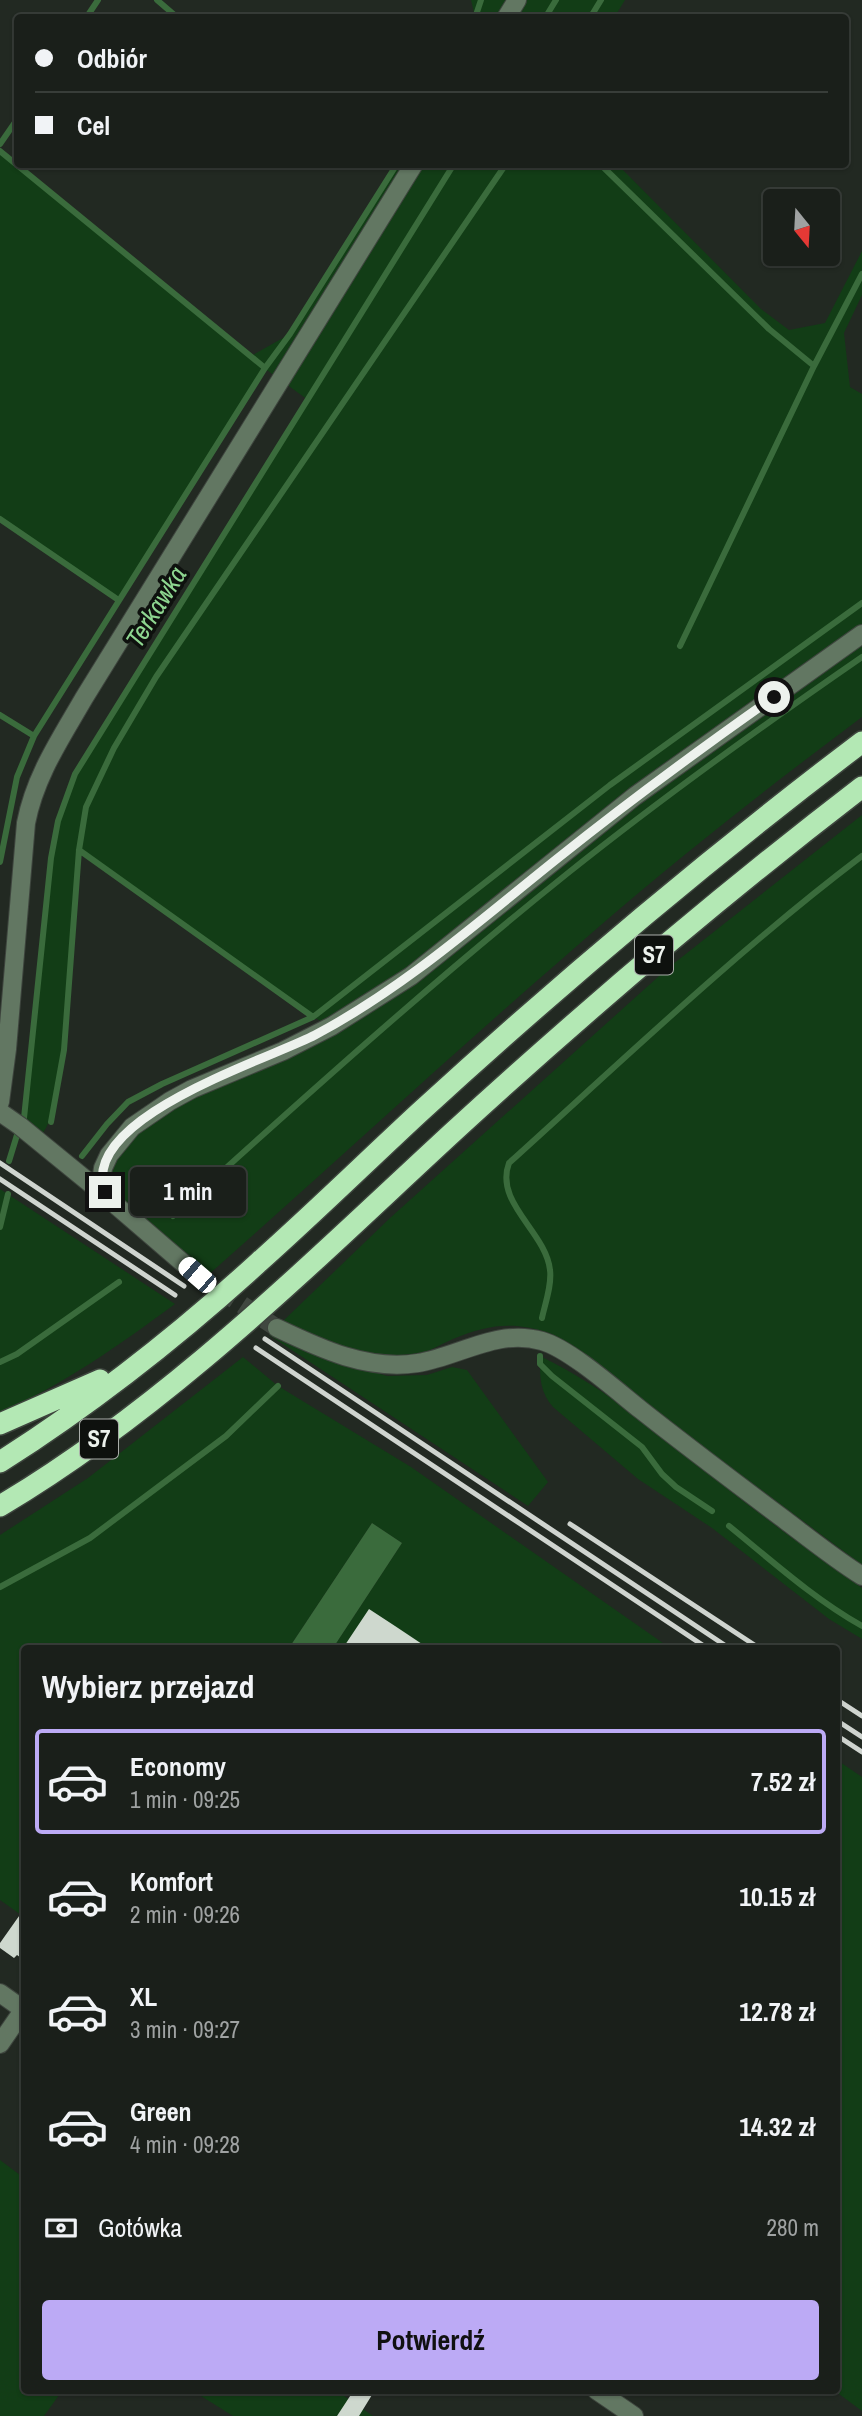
<!DOCTYPE html>
<html lang="pl">
<head>
<meta charset="utf-8">
<style>
	body { margin:0; font-family:"Archivo Narrow",sans-serif; background:#272c27; color:#f1f3f6; height:100vh; display:flex; flex-direction:column; font-size:26px; white-space:nowrap }
	* { box-sizing:border-box; margin:0 }
	p { font-size:23px; color:#9fa2a2 }
	.icon { flex:none; width:38px; height:38px; fill:none; stroke:currentColor; stroke-width:2; stroke-linecap:round; stroke-linejoin:round }
	.map { position:relative; flex:1; overflow:hidden }
	.details { position:absolute; left:21px; top:1645px; width:819px; height:749px; display:flex; flex-direction:column; background:#1a1f1a; border-radius:7px; box-shadow:0 2px 5px #0004,0 0 0 2px #383d39 }
	.details>* { flex:none }
	.banner { position:absolute; left:14px; top:14px; width:835px; height:154px; border-radius:7px; box-shadow:0 2px 5px #0004,0 0 0 2px #383d39; display:grid; align-content:center; height:154px; padding:0 21px; background:#1a1f1a }
	.needle { width:46px; rotate:162deg }
	.buttons { position:absolute; left:763px; top:189px; display:grid; gap:14px }
	.buttons a { display:grid; place-items:center; width:77px; height:77px; border-radius:7px; background:#1a1f1a; box-shadow:0 2px 5px #0004,0 0 0 2px #383d39; font-size:35px }
	.end { position:absolute; width:32px; height:32px; margin:-16px; border:9px solid #edf2ed; background:#111; box-shadow:0 0 0 4px #111 }
	.from { border-radius:50% }
	.bubble { position:absolute; height:49px; border-radius:7px; background:#1a1f1a; box-shadow:0 2px 5px #0004,0 0 0 2px #383d39; font-size:23px; font-weight:700; line-height:49px; text-align:center }
	.car { position:absolute; width:21px; height:42px; margin:-21px -10px; border-radius:9px; box-shadow:0 0 5px 2px #0007; background:linear-gradient(#fff 24%,#345 0 40%,#fff 0 76%,#345 0 86%,#fff 0) }
	.banner b { display:flex; align-items:center; gap:24px; height:66px; font-size:26px }
	.banner b+b { border-top:2px solid #383d39 }
	.banner i { width:18px; height:18px; background:#f1f3f6 }
	ul { padding:0; list-style:none }
	li { display:flex; align-items:center; gap:21px; height:105px; margin:0 14px 10px; padding:0 7px; border:4px solid transparent; border-radius:7px }
	li div { flex:1 }
	li b { display:block; font-size:26px }
	li em { font-style:normal; font-weight:700 }
	li.on { border-color:#bcaaf5 }
	li>.icon { width:63px; height:63px; stroke-width:1.5 }
	h2 { padding:0 21px; font-size:32px; line-height:84px }
	.pay { display:flex; align-items:center; gap:18px; height:77px; padding:0 21px; font-size:26px }
	.pay p { margin-inline-start:auto }
	.action { display:flex; gap:14px; margin-top:auto; padding:14px 21px }
	.action a { flex:1; height:80px; border-radius:7px; background:#bcaaf5; color:#111; font-size:28px; font-weight:700; line-height:80px; text-align:center }
	.map>svg:first-child { display:block }
	.green { fill:#123d16 }
	.water { fill:#3a6b3c }
	.lines { fill:none; stroke-linecap:round; stroke-linejoin:round }
	.stream { stroke:#3a6b3c; stroke-width:6 }
	.building { fill:#ced8ce }
	.minor-tunnel { stroke:#404740; stroke-width:18; stroke-dasharray:18 9; stroke-linecap:butt }
	.minor-casing { stroke:#3e453e; stroke-width:20 }
	.highway-casing { stroke:#3e453e; stroke-width:24 }
	.minor { stroke:#627762; stroke-width:18 }
	.highway { stroke:#b3e8b4; stroke-width:21 }
	.rail { stroke:#cfd4cf; stroke-width:5 }
	.route { stroke:#edf2ed; stroke-width:9 }
	.labels { text-anchor:middle; stroke-width:7; stroke-linejoin:round; paint-order:stroke }
	.shield { fill:#0e110e; stroke:#aaaeaa; stroke-width:2 }
	.shield-label { font-size:23px; font-weight:bold; fill:#edf2ed }
	.water-label { font-size:26px; font-style:italic; fill:#8ed690; stroke:#0e110e }
</style>
</head>
<body>
<div class="map">
<svg width="862" height="2416" viewBox="0 0 862 2416">
	<rect width="100%" height="100%" fill="#222922"/>
	<path class="green" d="M 471,0 L 625,0 L 614,18 L 475,17 Z
		M 0,151 L 251,356 L 290,334 L 397,165 L 618,165 L 761,309 L 789,330 L 825,323 L 862,251 L 862,295 L 844,333 L 850,387 L 862,394 L 862,717 C 759,794 658,874 562,959 C 442,1063 326,1171 207,1276 L 103,1184 L 132,1127 L 331,1026 L 313,1017 L 79,850 C 75,897 72,944 68,990 C 65,1031 65,1100 43,1133 L 30,1135 L 20,1126 L 24,1117 L 51,858 L 58,821 L 75,774 L 308,400 L 264,368 L 117,599 L 0,519 Z
		M 862,815 L 862,1565 L 552,1334 C 515,1321 489,1324 453,1339 C 443,1343 433,1350 423,1352 C 378,1363 323,1342 283,1321 L 390,1218 L 668,968 Z
		M 0,1189 L 175,1304 C 119,1345 64,1385 0,1412 Z
		M 272,1332 L 349,1365 L 387,1376 L 427,1375 L 452,1367 L 467,1370 L 548,1482 L 528,1506 L 269,1335 Z
		M 540,1356 C 609,1389 668,1441 728,1489 C 772,1524 817,1556 862,1588 L 862,1639 L 829,1619 L 712,1528 L 638,1479 L 553,1407 C 539,1391 540,1376 540,1356 Z
		M 243,1357 L 278,1386 L 411,1467 L 670,1648 L 333,1648 L 402,1543 L 372,1523 L 289,1648 L 24,1648 L 24,1917 L 0,1900 L 0,1535 L 88,1478 Z
		M 837,1760 L 862,1777 L 862,2411 L 835,2391 Z
		M 0,2160 L 24,2178 L 24,2390 L 62,2391 L 44,2416 L 0,2416 Z
		M 193,2391 L 337,2391 L 373,2416 L 233,2416 Z"/>
	<path class="water" d="M 372,1523 L 402,1543 L 333,1648 L 289,1648 Z"/>
	<g class="lines">
		<path class="stream" d="M 157,0 L 178,18
			M 86,18 L 98,0
			M 475,18 L 481,0
			M 545,18 L 556,0
			M 590,18 L 601,0
			M 0,144 L 18,118
			M 0,151 L 265,368
			M 600,164 L 769,329 L 814,366
			M 0,519 L 117,599
			M 680,646 L 814,366 L 862,274
			M 0,715 L 34,736
			M 79,850 L 313,1017
			M 0,862 L 17,777 L 34,736 L 265,368 L 290,334 L 397,164
			M 24,1118 L 51,858 L 58,821 L 75,774 L 454,164
			M 51,1122 L 64,1050 L 79,850 L 86,807 L 114,748 L 156,677 L 506,164
			M 82,1156 L 107,1124 L 128,1102 L 162,1084 L 313,1017 L 610,785 L 862,603
			M 9,1161 L 17,1135
			M 173,1216 C 302,1099 432,982 568,873 C 663,797 762,726 862,657
			M 0,1227 L 8,1194
			M 542,1318 C 545,1304 552,1285 550,1270 C 546,1232 494,1203 509,1163 C 624,1059 738,950 862,856
			M 540,1356 L 540,1364 L 552,1376 L 642,1447 L 662,1474 L 676,1487 L 712,1511
			M 0,1362 L 17,1354 L 119,1282
			M 729,1526 C 772,1561 814,1599 862,1626
			M 0,1587 L 90,1538 L 226,1436 L 278,1386"/>
	</g>
	<path class="building" d="M 369,1609 L 395,1626 L 428,1648 L 343,1648 Z
		M 24,1909 L 24,1960 L 17,1955 L 14,1958 L 0,1948 L 0,1943 Z
		M 354,2390 L 375,2390 L 359,2416 L 337,2416 Z"/>
	<g class="lines">
		<path class="minor-tunnel" d="M 197,1275 L 277,1328"/>
		<defs>
			<path id="minor" d="M 506,18 L 517,0
				M 0,1102 L 7,1049 L 26,823 C 35,776 61,738 84,698 L 414,164
				M 0,1112 L 20,1126 L 107,1197
				M 197,1275 L 118,1207 L 105,1192 L 102,1175 L 103,1168 L 109,1155 L 132,1127 L 170,1101 L 192,1089 L 283,1051 L 332,1026 L 411,976 L 635,796 L 862,634
				M 277,1328 C 321,1349 368,1371 418,1363 C 460,1356 498,1328 542,1341 C 570,1349 617,1391 641,1410 C 689,1448 737,1484 785,1520 C 810,1539 835,1559 862,1576
				M 0,1993 L 24,2010
				M 0,2044 L 24,2009
				M 596,2390 L 634,2416"/>
			<path id="highway" d="M 0,1424 L 100,1380
				M 0,1462 C 91,1404 179,1335 259,1262 C 314,1213 366,1162 420,1112 C 562,982 709,858 862,742
				M 0,1506 C 168,1406 309,1265 452,1133 C 584,1012 720,896 862,787"/>
		</defs>
		<use href="#minor" class="minor-casing"/>
		<use href="#highway" class="highway-casing"/>
		<use href="#minor" class="minor"/>
		<use href="#highway" class="highway"/>
		<path class="rail" d="M 0,1163 L 184,1286
			M 0,1179 L 175,1295
			M 265,1339 L 729,1648
			M 256,1348 L 707,1648
			M 570,1524 L 759,1648
			M 836,1699 L 862,1716
			M 836,1720 L 862,1737
			M 836,1735 L 862,1752"/>
	</g>
	<g class="lines">
		<path class="route" d="M 105,1192 C 78,1118 267,1060 315,1035 C 404,988 479,921 558,858 C 628,802 700,749 774,697"/>
	</g>
	<g class="labels">
		<g class="shield">
			<rect x="635" y="935.5" width="38" height="39" rx="5"/>
			<rect x="80" y="1419.5" width="38" height="39" rx="5"/>
		</g>
		<g class="shield-label">
			<text x="654" y="963">S7</text>
			<text x="99" y="1447">S7</text>
		</g>
		<g class="water-label">
			<text transform="translate(156 607) rotate(-58)" y="9">Terkawka</text>
		</g>
	</g>
</svg>
<div class="buttons">
<a><svg class="needle" viewBox="-14 -14 28 28"><path d="M0-13l5 13h-10z" fill="#e53935"/><path d="M0 13l5-13h-10z" fill="#9fa2a2"/></svg></a>
</div>
<i class="end from" style="left:774px;top:697px"></i>
<i class="end" style="left:105px;top:1192px"></i>
<div class="bubble" style="left:130px;top:1167px;width:116px">1 min</div>
<i class="car" style="left:197px;top:1275px;rotate:311deg"></i>
<div class="banner">
<b><i class="from"></i>Odbiór</b>
<b><i></i>Cel</b>
</div>
<section class="details">
<h2>Wybierz przejazd</h2>
<ul>
<li class="on"><svg class="icon" aria-label="car" viewBox="0 0 24 24"><path d="M5 17H2v-5l4-1 3-4h7l3 4 3 1v5h-3M9 17h6M6 11h13"/><circle cx="7" cy="17" r="2"/><circle cx="17" cy="17" r="2"/></svg><div><b>Economy</b><p>1 min · 09:25</p></div><em>7.52 zł</em></li>
<li><svg class="icon" aria-label="car" viewBox="0 0 24 24"><path d="M5 17H2v-5l4-1 3-4h7l3 4 3 1v5h-3M9 17h6M6 11h13"/><circle cx="7" cy="17" r="2"/><circle cx="17" cy="17" r="2"/></svg><div><b>Komfort</b><p>2 min · 09:26</p></div><em>10.15 zł</em></li>
<li><svg class="icon" aria-label="car" viewBox="0 0 24 24"><path d="M5 17H2v-5l4-1 3-4h7l3 4 3 1v5h-3M9 17h6M6 11h13"/><circle cx="7" cy="17" r="2"/><circle cx="17" cy="17" r="2"/></svg><div><b>XL</b><p>3 min · 09:27</p></div><em>12.78 zł</em></li>
<li><svg class="icon" aria-label="car" viewBox="0 0 24 24"><path d="M5 17H2v-5l4-1 3-4h7l3 4 3 1v5h-3M9 17h6M6 11h13"/><circle cx="7" cy="17" r="2"/><circle cx="17" cy="17" r="2"/></svg><div><b>Green</b><p>4 min · 09:28</p></div><em>14.32 zł</em></li>
</ul>
<div class="pay"><svg class="icon" aria-label="cash" viewBox="0 0 24 24"><path d="M3 7h18v10H3z"/><circle cx="12" cy="12" r="2"/></svg>Gotówka<p>280 m</p></div>
<div class="action"><a>Potwierdź</a></div>
</section>
</div>
</body>
</html>
